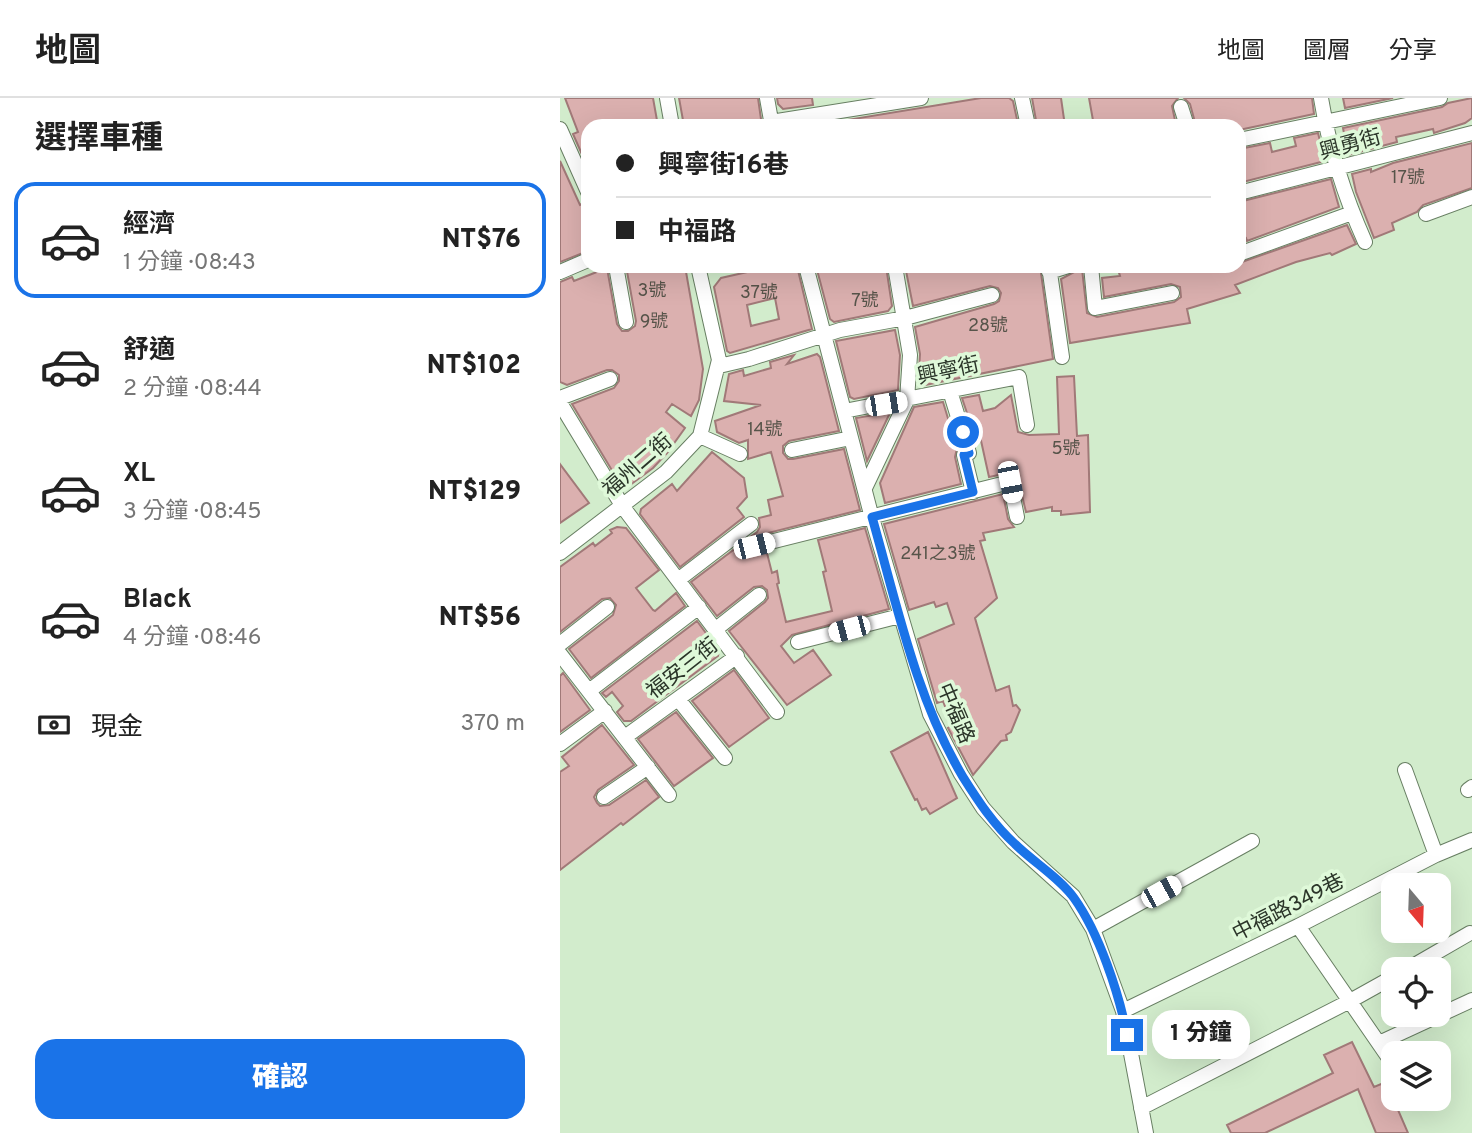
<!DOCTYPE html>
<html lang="zh-TW">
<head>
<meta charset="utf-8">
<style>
	body { margin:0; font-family:Overpass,"Noto Sans TC",sans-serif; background:#f2f2f2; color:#222; height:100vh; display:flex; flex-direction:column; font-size:26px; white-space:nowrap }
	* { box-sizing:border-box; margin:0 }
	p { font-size:23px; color:#767676 }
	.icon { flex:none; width:38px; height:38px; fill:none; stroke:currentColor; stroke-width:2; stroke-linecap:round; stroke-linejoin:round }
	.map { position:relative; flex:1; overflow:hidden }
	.sheet { display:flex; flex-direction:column; background:#fff; width:560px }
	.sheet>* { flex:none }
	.guide { position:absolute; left:21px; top:21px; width:665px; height:154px; border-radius:21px; box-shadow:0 7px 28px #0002; display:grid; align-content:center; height:154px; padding:0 35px; background:#fff }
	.needle { width:46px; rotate:161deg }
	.buttons { position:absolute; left:821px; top:775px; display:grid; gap:14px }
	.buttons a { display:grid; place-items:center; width:70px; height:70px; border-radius:14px; background:#fff; box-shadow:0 7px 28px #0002; font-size:35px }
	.end { position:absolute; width:32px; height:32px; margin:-16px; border:9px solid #1a73e8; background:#fff; box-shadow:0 0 0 4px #fff }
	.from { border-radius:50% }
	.bubble { position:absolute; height:49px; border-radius:21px; background:#fff; box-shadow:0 7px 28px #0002; font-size:23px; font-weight:800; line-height:49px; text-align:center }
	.car { position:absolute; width:21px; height:42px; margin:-21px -10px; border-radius:9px; box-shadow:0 0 5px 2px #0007; background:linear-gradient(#fff 24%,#345 0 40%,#fff 0 76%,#345 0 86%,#fff 0) }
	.guide b { display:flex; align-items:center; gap:24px; height:66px; font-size:26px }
	.guide b+b { border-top:2px solid #e0e0e0 }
	.guide i { width:18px; height:18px; background:#222 }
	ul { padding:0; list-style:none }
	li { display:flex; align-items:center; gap:21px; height:116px; margin:0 14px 10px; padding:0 21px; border:4px solid transparent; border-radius:21px }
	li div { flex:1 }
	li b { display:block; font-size:26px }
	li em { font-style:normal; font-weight:800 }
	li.current { border-color:#1a73e8 }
	li>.icon { width:63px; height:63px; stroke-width:1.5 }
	h2 { padding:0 35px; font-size:32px; line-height:84px }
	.pay { display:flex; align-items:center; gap:18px; height:77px; padding:0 35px; font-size:26px }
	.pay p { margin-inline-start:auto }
	.button { display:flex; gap:14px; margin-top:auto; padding:14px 35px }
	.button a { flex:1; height:80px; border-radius:21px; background:#1a73e8; color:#fff; font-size:28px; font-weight:800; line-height:80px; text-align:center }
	header { display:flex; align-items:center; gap:42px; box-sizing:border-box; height:98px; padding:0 35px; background:#fff; border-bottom:2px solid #e0e0e0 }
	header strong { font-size:33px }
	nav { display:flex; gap:38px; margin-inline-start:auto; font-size:24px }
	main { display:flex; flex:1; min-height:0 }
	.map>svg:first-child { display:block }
	.building { fill:#dbb0af; stroke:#a17978; stroke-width:2; fill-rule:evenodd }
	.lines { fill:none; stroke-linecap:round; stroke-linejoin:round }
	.minor-casing { stroke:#687f63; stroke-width:16 }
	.minor { stroke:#fff; stroke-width:14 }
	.route { stroke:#1a73e8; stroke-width:9 }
	.labels { text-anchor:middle; stroke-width:7; stroke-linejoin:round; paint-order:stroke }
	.number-label { font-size:18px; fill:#57544a }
	.street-label { font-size:21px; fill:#2b3529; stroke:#dff9d9 }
</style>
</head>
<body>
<header>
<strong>地圖</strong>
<nav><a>地圖</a><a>圖層</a><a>分享</a></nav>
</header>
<main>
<section class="sheet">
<h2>選擇車種</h2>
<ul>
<li class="current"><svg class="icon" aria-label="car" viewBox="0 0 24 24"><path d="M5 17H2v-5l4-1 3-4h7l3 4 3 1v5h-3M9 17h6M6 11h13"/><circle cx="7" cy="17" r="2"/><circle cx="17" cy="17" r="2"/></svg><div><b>經濟</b><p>1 分鐘 · 08:43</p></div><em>NT$76</em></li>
<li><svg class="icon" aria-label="car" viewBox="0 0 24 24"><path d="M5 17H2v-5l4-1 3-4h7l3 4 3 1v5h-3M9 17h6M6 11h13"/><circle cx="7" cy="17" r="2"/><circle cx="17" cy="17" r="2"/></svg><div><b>舒適</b><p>2 分鐘 · 08:44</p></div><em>NT$102</em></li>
<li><svg class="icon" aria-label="car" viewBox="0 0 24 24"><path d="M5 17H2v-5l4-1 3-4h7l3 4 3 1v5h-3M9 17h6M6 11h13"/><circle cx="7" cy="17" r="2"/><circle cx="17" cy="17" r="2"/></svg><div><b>XL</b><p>3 分鐘 · 08:45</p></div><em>NT$129</em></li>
<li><svg class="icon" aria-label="car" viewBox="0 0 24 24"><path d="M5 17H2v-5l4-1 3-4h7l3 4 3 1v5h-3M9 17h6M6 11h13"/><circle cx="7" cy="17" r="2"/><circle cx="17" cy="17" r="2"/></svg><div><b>Black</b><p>4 分鐘 · 08:46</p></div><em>NT$56</em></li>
</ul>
<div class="pay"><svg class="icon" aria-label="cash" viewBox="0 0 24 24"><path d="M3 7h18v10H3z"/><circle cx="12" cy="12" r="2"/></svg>現金<p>370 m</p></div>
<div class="button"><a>確認</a></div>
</section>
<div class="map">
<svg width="912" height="1035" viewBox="0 0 912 1035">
	<rect width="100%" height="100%" fill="#d2eccc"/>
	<path class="building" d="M 5,0 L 93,0 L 98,28 L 28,28 L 28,70 L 13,36 L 18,34 Z
		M 119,0 L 198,0 L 202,28 L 124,28 Z
		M 217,0 L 252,0 L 253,7 L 223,11 L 218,6 Z
		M 421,0 L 449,0 L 453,3 L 458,26 L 445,28 L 287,28 L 287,22 Z
		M 472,0 L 501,0 L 505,28 L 477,28 Z
		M 529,0 L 618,0 L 612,8 L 616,27 L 534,28 Z
		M 624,0 L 752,0 L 754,16 L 679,32 L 679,28 L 636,28 L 630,6 Z
		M 783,0 L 833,0 L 785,10 Z
		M 912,0 L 912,20 L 905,25 L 874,35 L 873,31 L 836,39 L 837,44 L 788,57 L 783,30 L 882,9 L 888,5 Z
		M 758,35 L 765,63 L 679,85 L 679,51 L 710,45 L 712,54 L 736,48 L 734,40 Z
		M 912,45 L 912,90 L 863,107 L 857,114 L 832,125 L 834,132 L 814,140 L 796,94 L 792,76 L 811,71 L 811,74 L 833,65 Z
		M 0,63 L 20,107 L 28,104 L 28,153 L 0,164 Z
		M 771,81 L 779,109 L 687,143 L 686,140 L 679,143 L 679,104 Z
		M 787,127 L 796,146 L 772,157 L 770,155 L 736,164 L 675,187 L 680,195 L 627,211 L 630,225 L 510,245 L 501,181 L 516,173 L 522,171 L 527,215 L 537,219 L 614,204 L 621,199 L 620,189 L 611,186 L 544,199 L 542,180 L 560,178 L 557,168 L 679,168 L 679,165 Z
		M 66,168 L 125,168 L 143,271 L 139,302 L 131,318 L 112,306 L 106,314 L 125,330 L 107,355 L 93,370 L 66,390 L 62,389 L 12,306 L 54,290 L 59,283 L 59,277 L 52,272 L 47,272 L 7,287 L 0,284 L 0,184 L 12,179 L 14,183 L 47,170 L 57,226 L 62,233 L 68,233 L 75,228 L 76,223 Z
		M 205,168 L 237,168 L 252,231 L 170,255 L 167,253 L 154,189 L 161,180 L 205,170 ZM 215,200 L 219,221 L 191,228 L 187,207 Z
		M 256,168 L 326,168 L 332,208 L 328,213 L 274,224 L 270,221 Z
		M 345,168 L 480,168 L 493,261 L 365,287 L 364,281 L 360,282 L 359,272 L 360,256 L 355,229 L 434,206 L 439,203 L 441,195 L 438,190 L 430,188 L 353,208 Z
		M 335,232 L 340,257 L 338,292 L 294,301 L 290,299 L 276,243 Z
		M 257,256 L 260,259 L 279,333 L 229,343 L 223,348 L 223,355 L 228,361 L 233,361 L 284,351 L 300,412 L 192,439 L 185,445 L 185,451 L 192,457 L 207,455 L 212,475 L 217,473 L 219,485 L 217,486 L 226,524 L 272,513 L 263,474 L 266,473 L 258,442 L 305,430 L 329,511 L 232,537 L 221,548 L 234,565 L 253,552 L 271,577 L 227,607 L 169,533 L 205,504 L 208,500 L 207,492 L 202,488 L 194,489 L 157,518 L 131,484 L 197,434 L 200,429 L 199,420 L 211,417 L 208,402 L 223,398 L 211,354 L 188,361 L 188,342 L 179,345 L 157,334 L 155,323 L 201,307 L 164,303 L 169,276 L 183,272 L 184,278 L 211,270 L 210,264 L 234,257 L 227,266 Z
		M 514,278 L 517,338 L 528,337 L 530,414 L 501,417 L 501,413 L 492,413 L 492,409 L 466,414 L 457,377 L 448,375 L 429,379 L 418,329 L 412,330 L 402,300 L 419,297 L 423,313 L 435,310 L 451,297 L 458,334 L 469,337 L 499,336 L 497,279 Z
		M 383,304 L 397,350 L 395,359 L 401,386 L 325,405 L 320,385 L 354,309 Z
		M 326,315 L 329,317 L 307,363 L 296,320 Z
		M 152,354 L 184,380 L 187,399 L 177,410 L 184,419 L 120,469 L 80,416 L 81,411 L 112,386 L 117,393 Z
		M 0,366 L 29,405 L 0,425 Z
		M 443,396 L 448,421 L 454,429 L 423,435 L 425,442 L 420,443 L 437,500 L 415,520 L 436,593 L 449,588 L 453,608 L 456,607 L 460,612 L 451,634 L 446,637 L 447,642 L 441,643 L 413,677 L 388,630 L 392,628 L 383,603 L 377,605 L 358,541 L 394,526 L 387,505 L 376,509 L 374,504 L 349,512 L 324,426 Z
		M 57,429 L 66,430 L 99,472 L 76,490 L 93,512 L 95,513 L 116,495 L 125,508 L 31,580 L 9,551 L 53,517 L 56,507 L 50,500 L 42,501 L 0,534 L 0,469 L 33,445 L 35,448 L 52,435 L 50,432 Z
		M 137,523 L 159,553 L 158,558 L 71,623 L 64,623 L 57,614 L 63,608 L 52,594 L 46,599 L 42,595 Z
		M 174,572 L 209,620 L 169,649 L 132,603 Z
		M 3,575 L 30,612 L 0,634 L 0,578 Z
		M 116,614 L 153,660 L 114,688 L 78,641 Z
		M 42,627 L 74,667 L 38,692 L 34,699 L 37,705 L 40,708 L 49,707 L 86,682 L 99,699 L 63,727 L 61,725 L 0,772 L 0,674 L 9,668 L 2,659 Z
		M 368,634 L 397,700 L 370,716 L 366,710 L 362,712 L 357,701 L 355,702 L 331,654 Z
		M 792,944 L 814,989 L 826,984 L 848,1035 L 816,1035 L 798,991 L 705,1035 L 671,1035 L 667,1027 L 773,975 L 764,957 Z"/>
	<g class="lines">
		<defs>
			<path id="minor" d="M 107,0 L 112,28
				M 207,0 L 212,28
				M 462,0 L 468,28
				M 761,0 C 769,49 785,99 805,144
				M 621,9 L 627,28
				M 211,24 L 361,0
				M 0,31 L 28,94
				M 679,42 L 880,0
				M 679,95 L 912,35
				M 866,116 L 912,99
				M 679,156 L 792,115
				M 56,168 L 66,224
				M 246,168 L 312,420 L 370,616 L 401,676 L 423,710 L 453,744 L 513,798 L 533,831 L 563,913 L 586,1035
				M 489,168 L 502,259
				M 531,168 L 535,210 L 612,195
				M 0,174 L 28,162
				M 489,174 L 508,168
				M 159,268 L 189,261 L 280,232 L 345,220 L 432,197
				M 390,293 L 409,355 L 404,357 L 413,394
				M 0,300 L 50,281
				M 0,305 L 63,409 L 217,614
				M 284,313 L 459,279 L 467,327
				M 140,338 L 180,356
				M 232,352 L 291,340
				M 305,390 L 347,302 L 350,257 L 335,168
				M 194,448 L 450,384 L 457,419
				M 0,455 L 106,374 L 140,338 L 159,262 L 138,168
				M 118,482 L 191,426
				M 156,531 L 199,497
				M 238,544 L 340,518
				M 0,546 L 47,509
				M 0,556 L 109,697
				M 29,593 L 139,509
				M 118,601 L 165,660
				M 65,639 L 177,558
				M 0,646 L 45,613
				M 845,672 L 876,757
				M 908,692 L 912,689
				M 44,699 L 88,669
				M 738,828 L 833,966
				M 533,831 L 692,743
				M 846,872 L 910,835
				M 563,913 L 738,828 L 876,757 L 912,742
				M 819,945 L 912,902
				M 581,1010 L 790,903 L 833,879"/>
		</defs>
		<use href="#minor" class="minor-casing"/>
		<use href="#minor" class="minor"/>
	</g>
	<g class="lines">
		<path class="route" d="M 403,334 L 409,355 L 404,357 L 413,394 L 312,419 C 337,507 356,600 403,679 C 418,703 434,727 455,746 C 472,763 500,780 514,800 C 539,835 559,895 567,937"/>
	</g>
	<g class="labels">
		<g class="number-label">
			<text x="848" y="85">17號</text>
			<text x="92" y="198">3號</text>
			<text x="199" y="200">37號</text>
			<text x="305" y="208">7號</text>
			<text x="94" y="229">9號</text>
			<text x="428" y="233">28號</text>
			<text x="205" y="337">14號</text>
			<text x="506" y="356">5號</text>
			<text x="378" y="461">241之3號</text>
		</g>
		<g class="street-label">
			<text transform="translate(790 46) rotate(-15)" y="7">興勇街</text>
			<text transform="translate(388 272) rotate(-12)" y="7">興寧街</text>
			<text transform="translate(77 367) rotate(-41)" y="7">福州二街</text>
			<text transform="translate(122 570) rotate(-38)" y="7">福安三街</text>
			<text transform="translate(396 615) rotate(67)" y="7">中福路</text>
			<text transform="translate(728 809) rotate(-27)" y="7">中福路349巷</text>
		</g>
	</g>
</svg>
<div class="buttons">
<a><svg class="needle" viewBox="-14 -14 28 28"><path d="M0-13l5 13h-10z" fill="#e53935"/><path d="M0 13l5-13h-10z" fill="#767676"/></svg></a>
<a><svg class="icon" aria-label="locate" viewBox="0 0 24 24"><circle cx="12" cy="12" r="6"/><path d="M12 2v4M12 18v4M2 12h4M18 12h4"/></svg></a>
<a><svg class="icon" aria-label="layers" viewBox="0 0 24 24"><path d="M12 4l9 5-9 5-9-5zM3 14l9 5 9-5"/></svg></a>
</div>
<i class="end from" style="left:403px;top:334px"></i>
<i class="end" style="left:567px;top:937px"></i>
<div class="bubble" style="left:592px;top:912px;width:98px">1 分鐘</div>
<i class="car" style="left:326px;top:306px;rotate:81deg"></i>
<i class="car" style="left:450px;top:384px;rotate:169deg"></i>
<i class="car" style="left:194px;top:448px;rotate:76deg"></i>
<i class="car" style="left:289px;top:531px;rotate:255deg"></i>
<i class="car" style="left:601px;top:794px;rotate:61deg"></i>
<div class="guide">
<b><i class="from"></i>興寧街16巷</b>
<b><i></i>中福路</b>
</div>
</div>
</main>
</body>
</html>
